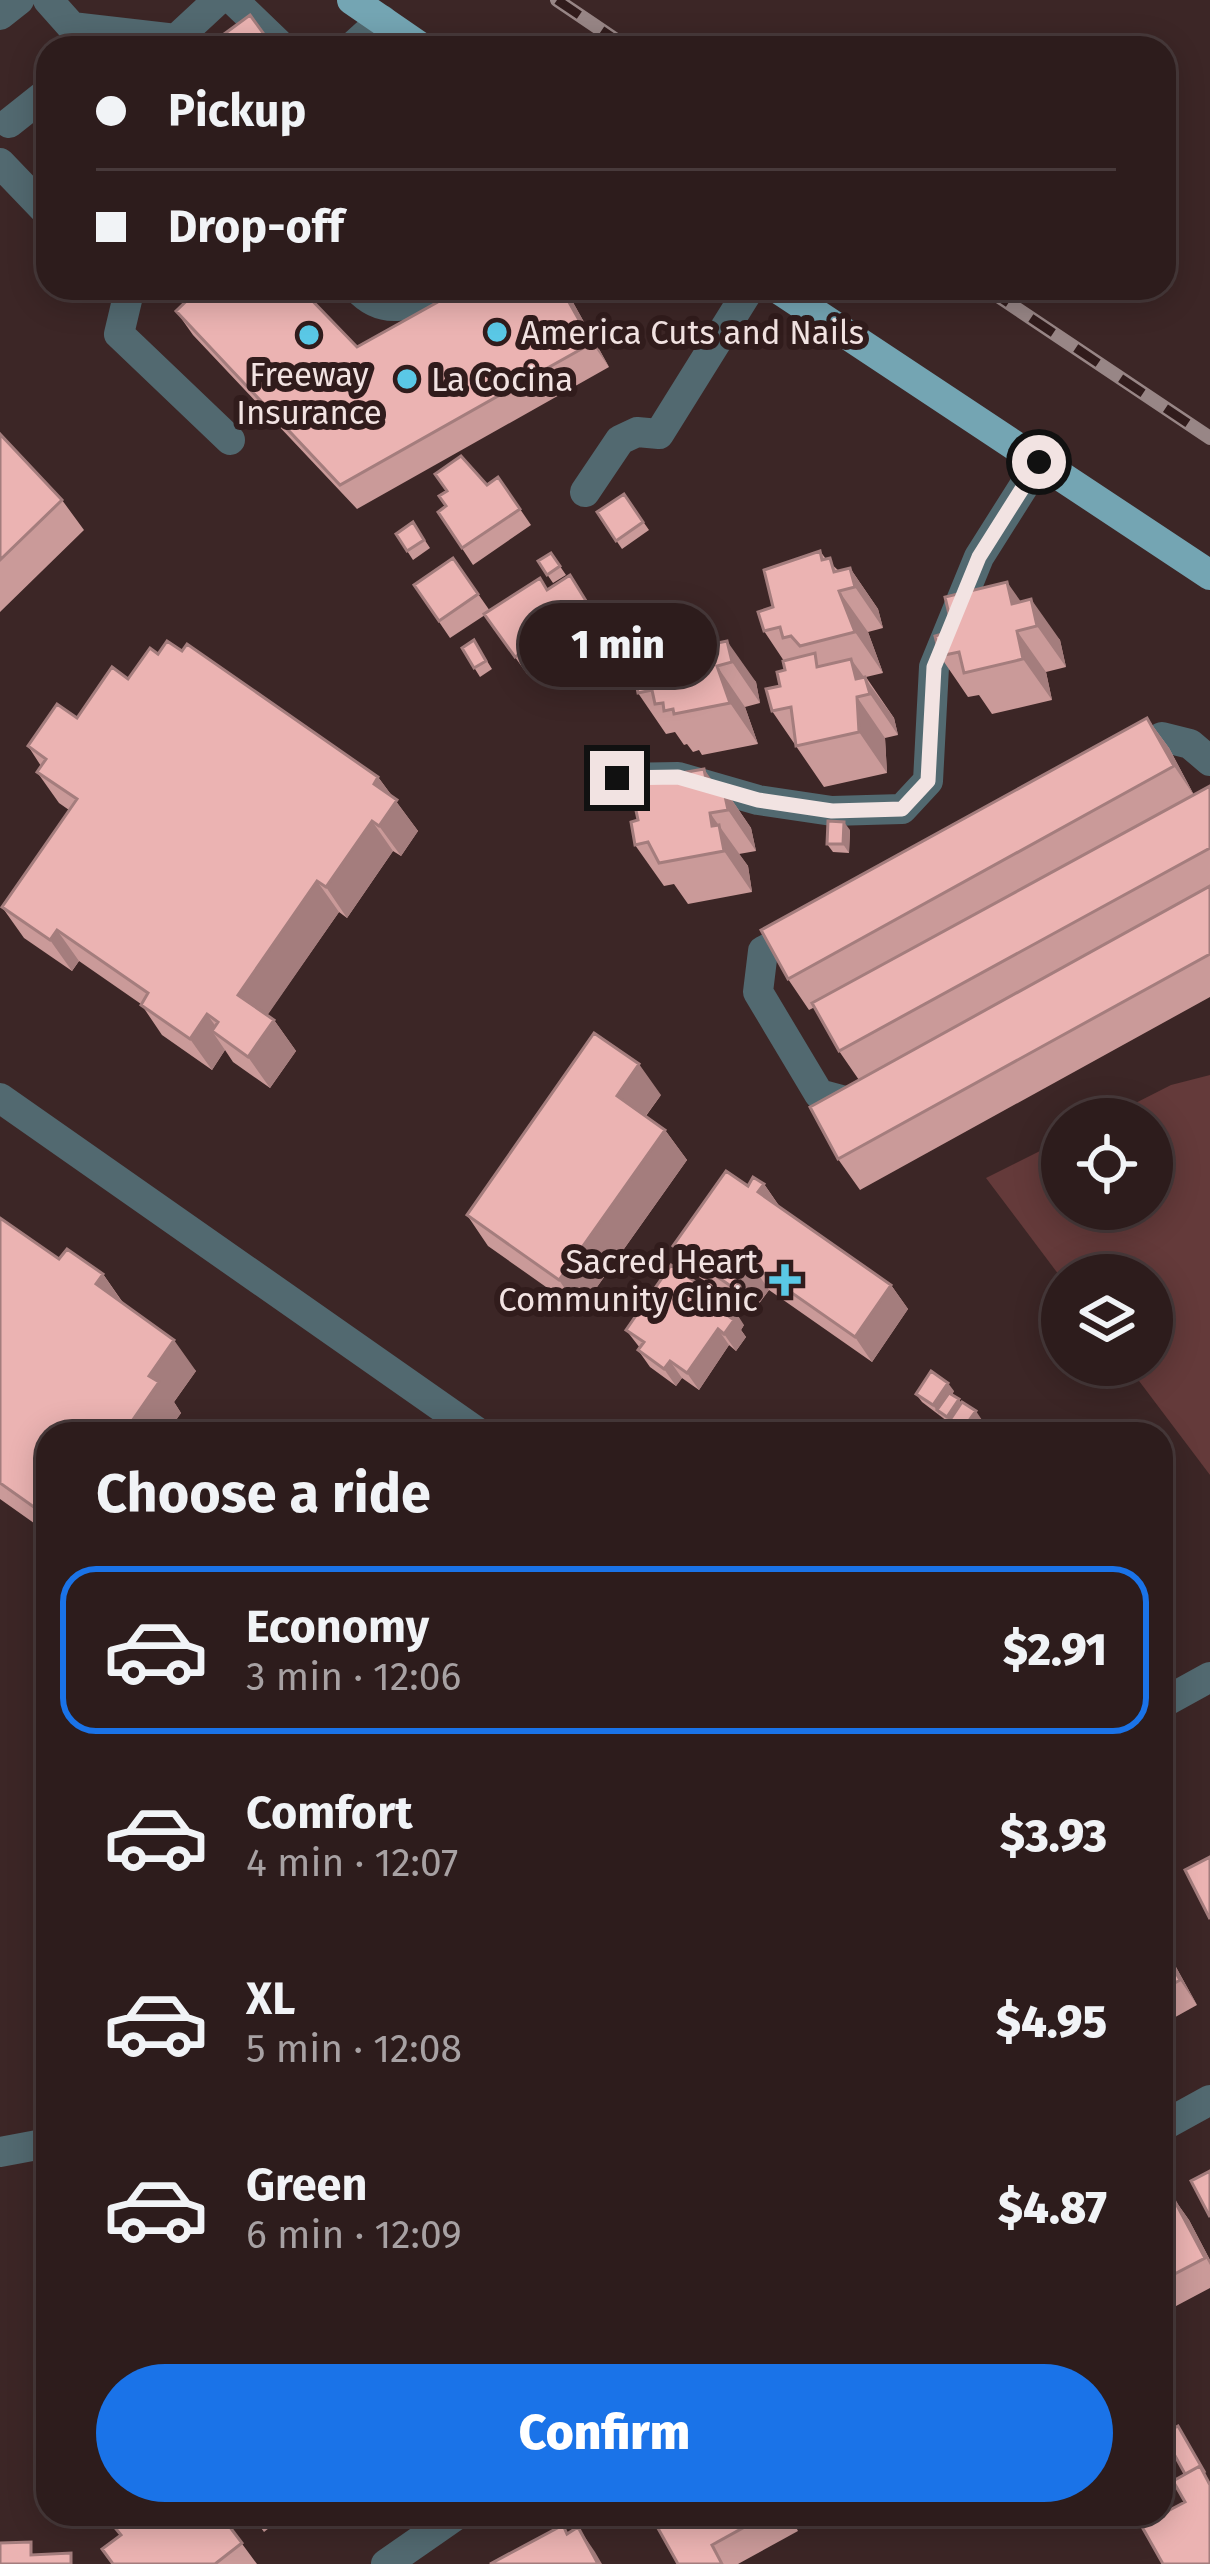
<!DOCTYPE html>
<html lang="en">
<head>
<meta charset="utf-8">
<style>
	body { margin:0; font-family:"Fira Sans",sans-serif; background:#352525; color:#f1f3f6; height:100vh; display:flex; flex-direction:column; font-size:45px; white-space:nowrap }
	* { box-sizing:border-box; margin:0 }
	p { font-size:39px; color:#a7a1a3 }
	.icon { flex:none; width:66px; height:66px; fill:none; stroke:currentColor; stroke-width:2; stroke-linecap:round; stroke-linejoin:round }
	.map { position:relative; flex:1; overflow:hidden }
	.panel { position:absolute; left:36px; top:1422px; width:1137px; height:1104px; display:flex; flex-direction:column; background:#2d1c1c; border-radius:36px; box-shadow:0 6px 30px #0003,0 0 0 3px #483a3b }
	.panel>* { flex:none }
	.hud { position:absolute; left:36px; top:36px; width:1140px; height:264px; border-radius:36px; box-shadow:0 6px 30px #0003,0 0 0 3px #483a3b; display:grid; align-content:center; height:264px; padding:0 60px; background:#2d1c1c }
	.buttons { position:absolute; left:1041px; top:1098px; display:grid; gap:24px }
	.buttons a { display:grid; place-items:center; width:132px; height:132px; border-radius:50%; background:#2d1c1c; box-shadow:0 6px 30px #0003,0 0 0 3px #483a3b; font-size:60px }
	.end { position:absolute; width:54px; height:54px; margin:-27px; border:15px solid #f2e3e2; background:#111; box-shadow:0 0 0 6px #111 }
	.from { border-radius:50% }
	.bubble { position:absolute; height:84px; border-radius:42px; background:#2d1c1c; box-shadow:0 6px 30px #0003,0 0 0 3px #483a3b; font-size:39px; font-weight:800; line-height:84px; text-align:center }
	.hud b { display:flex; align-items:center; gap:42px; height:114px; font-size:45px }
	.hud b+b { border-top:3px solid #483a3b }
	.hud i { width:30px; height:30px; background:#f1f3f6 }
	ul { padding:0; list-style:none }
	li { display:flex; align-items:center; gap:36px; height:168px; margin:0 24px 18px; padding:0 36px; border:6px solid transparent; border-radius:36px }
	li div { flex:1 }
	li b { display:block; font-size:45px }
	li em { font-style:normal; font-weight:800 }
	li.selected { border-color:#1a73e8 }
	li>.icon { width:108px; height:108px; stroke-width:1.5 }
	h2 { padding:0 60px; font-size:54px; line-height:144px }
	.cta { display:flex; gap:24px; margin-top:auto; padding:24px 60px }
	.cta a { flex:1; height:138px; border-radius:72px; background:#1a73e8; color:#fff; font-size:48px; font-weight:800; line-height:138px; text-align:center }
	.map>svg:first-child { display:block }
	.grass { fill:#643a3a }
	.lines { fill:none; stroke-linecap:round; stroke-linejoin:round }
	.minor { stroke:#526970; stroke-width:30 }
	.major { stroke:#74a5b3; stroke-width:30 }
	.rail-casing { stroke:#988686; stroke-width:14 }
	.rail { stroke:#311c1c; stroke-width:9; stroke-dasharray:27; stroke-linecap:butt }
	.wall { fill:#ca9a99 }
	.shaded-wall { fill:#a47d7d }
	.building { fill:#ebb3b2; stroke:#a47d7d; stroke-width:3 }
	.route { stroke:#f2e3e2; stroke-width:15 }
	.poi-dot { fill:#5ac8e6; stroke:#311c1c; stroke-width:4.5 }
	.labels { text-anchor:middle; stroke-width:12; stroke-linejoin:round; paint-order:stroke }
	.poi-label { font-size:33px; fill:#f2e3e2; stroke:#311c1c; text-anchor:start }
</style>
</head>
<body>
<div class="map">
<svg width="1210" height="2564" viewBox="0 0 1210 2564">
	<rect width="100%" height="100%" fill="#3c2626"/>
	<path class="grass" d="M 1210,1075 L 1210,1475 L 1127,1365 L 1152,1365 L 1152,1275 L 1062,1275 L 1062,1279 L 986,1178 L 1062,1140 L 1062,1209 L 1152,1209 L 1152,1119 L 1104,1119 L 1171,1085 Z"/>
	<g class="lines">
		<path class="minor" d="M 48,0 L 72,27 L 176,39 L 218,0
			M 233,0 L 283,48
			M 0,15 L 19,0
			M 351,48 L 382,20
			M 9,123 L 48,92
			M 0,163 L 48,213
			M 121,288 L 128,296 L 119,334 L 230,440
			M 357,288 C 385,319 415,304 447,288
			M 585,492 L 620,440 L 637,432 L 659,434 L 750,288
			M 1127,756 L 1162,737 L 1190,744 L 1210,761
			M 617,778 L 678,777 L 758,800 L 832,811 L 902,809 L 928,781 L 934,667 L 979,557 L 1039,462
			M 804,929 L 763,951 L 758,992 L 819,1094 L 856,1104 L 867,1098
			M 0,1098 L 480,1434
			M 1161,1704 L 1210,1677
			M 1161,2127 L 1210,2100
			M 0,2152 L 48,2143
			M 386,2564 L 458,2514"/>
		<path class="major" d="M 352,0 L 422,48
			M 777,288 L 1210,575"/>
		<defs>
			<path id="rail" d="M 557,0 L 628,48
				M 986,288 L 1210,438"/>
		</defs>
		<use href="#rail" class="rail-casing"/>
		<use href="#rail" class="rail"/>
	</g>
	<path class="wall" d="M 565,288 L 609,367 L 357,509 L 193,335 L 176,311 L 357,347 Z
		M 0,434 L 62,500 L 84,530 L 0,612 Z
		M 498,477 L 531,525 L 473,565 L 438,512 Z
		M 624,494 L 649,530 L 622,549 L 597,512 Z
		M 413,522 L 430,548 L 413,560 L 396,534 Z
		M 820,551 L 826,559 L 839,571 L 850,568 L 878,609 L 883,628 L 868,632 L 883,673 L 866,677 L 894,718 L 898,735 L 885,738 L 887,773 L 824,787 L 772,711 L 785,670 L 784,661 L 764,631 L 773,607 Z
		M 551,553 L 566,575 L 553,583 L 538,561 Z
		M 453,558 L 490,611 L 548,589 L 570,575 L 603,625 L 527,674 L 485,615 L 450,638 L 414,585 Z
		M 1021,602 L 1060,640 L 1066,667 L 1046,672 L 1052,700 L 992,714 L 979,695 L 968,697 L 940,656 L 953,631 Z
		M 700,625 L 756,682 L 760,703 L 745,707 L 758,744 L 702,755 L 699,750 L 693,752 L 687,744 L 684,745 L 675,732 L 666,734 L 638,693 Z
		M 474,640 L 492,669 L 480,677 L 462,648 Z
		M 128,679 L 378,777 L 418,831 L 401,856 L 393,851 L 347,918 L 339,912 L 267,1015 L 274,1020 L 296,1051 L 270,1088 L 233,1062 L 225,1050 L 212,1070 L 162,1035 L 141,1004 L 79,961 L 72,971 L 24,938 L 2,907 L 69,810 L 59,803 L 37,772 L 41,766 L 28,746 L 77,718 Z
		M 1147,718 L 1169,748 L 1194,795 L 1210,786 L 1210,997 L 860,1190 L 838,1159 L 859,1080 L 839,1051 L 815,1007 L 809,1010 L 788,979 Z
		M 723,787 L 751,828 L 756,851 L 739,854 L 748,866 L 752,892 L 688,904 L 674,884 L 664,886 L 635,845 L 717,788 Z
		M 850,830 L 849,853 L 833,852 L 827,844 Z
		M 661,1095 L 646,1116 L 665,1130 L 687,1160 L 580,1311 L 488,1246 L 467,1215 Z
		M 764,1184 L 780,1207 L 891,1285 L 908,1309 L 872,1362 L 769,1290 L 752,1313 L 690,1271 L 673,1246 L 748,1186 Z
		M 0,1218 L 59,1259 L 103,1274 L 124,1304 L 196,1371 L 174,1402 L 181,1413 L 166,1434 L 48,1434 L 48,1533 L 0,1499 Z
		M 744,1325 L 741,1330 L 746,1337 L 736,1351 L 729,1345 L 699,1390 L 682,1378 L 676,1386 L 650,1367 L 638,1350 L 640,1348 L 626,1330 Z
		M 954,1391 L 952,1395 L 982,1420 L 978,1425 L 992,1434 L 964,1434 L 922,1402 L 916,1394 Z
		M 1161,1940 L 1197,2005 L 1161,2025 Z
		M 1172,2196 L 1189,2220 L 1210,2260 L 1210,2288 L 1161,2314 L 1161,2202 Z
		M 220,2514 L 257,2564 L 112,2564 Z
		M 251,2514 L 287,2514 L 264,2532 Z
		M 650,2514 L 789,2514 L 798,2531 L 738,2564 L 678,2564 Z"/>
	<path class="shaded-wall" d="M 561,288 L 565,288 L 609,367 L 592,343 Z
		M 850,568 L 878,609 L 883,628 L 855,587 Z
		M 1007,582 L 1036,623 L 1012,604 Z
		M 839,591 L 868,632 L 883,673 L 855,632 Z
		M 1031,599 L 1060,640 L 1066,667 L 1037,626 Z
		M 710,630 L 731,660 L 727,641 L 756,682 L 760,703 L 732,662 L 713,644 Z
		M 1017,631 L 1046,672 L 1052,700 L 1023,659 Z
		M 851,659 L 894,718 L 898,735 L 870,694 L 856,679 Z
		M 717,666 L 745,707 L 758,744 L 730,703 Z
		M 857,697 L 885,738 L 887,773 L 859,732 Z
		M 1147,718 L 1169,748 L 1195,797 L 1174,766 Z
		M 704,769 L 726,800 L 723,787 L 751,828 L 756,851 L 728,810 L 708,790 Z
		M 378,777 L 418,831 L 401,856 L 379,826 L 374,784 Z
		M 710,813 L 748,866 L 752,892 L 724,851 L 712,826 Z
		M 372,821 L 393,851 L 347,918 L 326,887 Z
		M 844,822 L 850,830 L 849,853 L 843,844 Z
		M 317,881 L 339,912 L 260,1026 L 238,995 Z
		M 57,930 L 79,961 L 72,971 L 50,940 Z
		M 207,1014 L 226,1041 L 212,1031 L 225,1050 L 212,1070 L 190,1039 Z
		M 274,1020 L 296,1051 L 270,1088 L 248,1057 Z
		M 639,1064 L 661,1095 L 638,1126 L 617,1096 Z
		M 665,1130 L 687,1160 L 580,1311 L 559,1280 Z
		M 764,1184 L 781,1209 L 758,1192 Z
		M 752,1265 L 769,1290 L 752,1313 L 735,1289 Z
		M 103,1274 L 124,1305 L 96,1284 Z
		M 891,1285 L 908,1309 L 872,1362 L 855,1337 Z
		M 733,1308 L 744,1325 L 741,1330 L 746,1337 L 736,1351 L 724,1334 L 727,1315 Z
		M 718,1329 L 729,1345 L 699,1390 L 687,1373 Z
		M 174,1340 L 196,1371 L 174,1402 L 181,1413 L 166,1434 L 123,1434 L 149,1376 Z
		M 670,1361 L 682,1378 L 676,1386 L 664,1369 Z
		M 948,1383 L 954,1391 L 939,1414 L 933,1405 Z
		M 959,1399 L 965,1408 L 950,1420 L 953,1426 L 947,1417 Z
		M 976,1411 L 982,1420 L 971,1434 L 966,1431 L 966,1434 L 963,1429 Z
		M 1161,1940 L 1197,2005 L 1180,1980 L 1161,1946 Z
		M 1172,2196 L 1189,2220 L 1210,2260 L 1210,2265 Z
		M 578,2527 L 595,2552 L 602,2564 L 598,2564 Z"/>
	<path class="building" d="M 250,15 L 274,48 L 221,48 L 216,40 Z
		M 200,288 L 300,288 L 357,347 L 463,288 L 561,288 L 592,343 L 340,485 L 176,311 Z
		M 0,434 L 62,500 L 0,560 Z
		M 461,456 L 487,485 L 498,477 L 520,509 L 462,548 L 438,512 L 446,506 L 439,496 L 447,491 L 435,474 Z
		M 624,494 L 643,522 L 616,541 L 597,512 Z
		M 413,522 L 424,540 L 407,551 L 396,534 Z
		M 820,551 L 822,560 L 830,558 L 834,572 L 850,568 L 855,587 L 839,591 L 855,632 L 800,646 L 791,636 L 783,638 L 780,627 L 764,631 L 758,612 L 773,607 L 764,570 Z
		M 551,553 L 560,566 L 547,575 L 538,561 Z
		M 453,558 L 478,594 L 439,621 L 414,585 Z
		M 570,575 L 591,609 L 515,657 L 484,614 L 540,578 L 547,590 Z
		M 1007,582 L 1012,604 L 1031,599 L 1037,626 L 1017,631 L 1023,659 L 964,673 L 959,652 L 940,656 L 935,636 L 953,631 L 945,597 Z
		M 700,625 L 701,632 L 710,630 L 713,644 L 727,641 L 732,662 L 717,666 L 730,703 L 674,714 L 673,709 L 664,711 L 663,703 L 655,704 L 652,690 L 638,693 L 635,678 L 643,676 L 636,638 Z
		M 474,640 L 486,661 L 474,668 L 462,648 Z
		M 167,641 L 182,651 L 187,644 L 378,777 L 374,784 L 397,800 L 379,826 L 372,821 L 326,887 L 317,881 L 238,995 L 274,1020 L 248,1057 L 212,1031 L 218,1022 L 207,1014 L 190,1039 L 141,1005 L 148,993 L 57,930 L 50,940 L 2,907 L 77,799 L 37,772 L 46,759 L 28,746 L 57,704 L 77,718 L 112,667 L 128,679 L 150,648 L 158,654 Z
		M 815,653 L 817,667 L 851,659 L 856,679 L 865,677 L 870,694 L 857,697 L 859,732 L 796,746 L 791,707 L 772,711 L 766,689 L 780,686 L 777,672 L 785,670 L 783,661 Z
		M 1147,718 L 1174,766 L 788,979 L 761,930 Z
		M 704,769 L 708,790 L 723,787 L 728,810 L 710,813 L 712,826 L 719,825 L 724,851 L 659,863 L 648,842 L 635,845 L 631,822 L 638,820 L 630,782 Z
		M 1210,786 L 1210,848 L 839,1051 L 812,1003 Z
		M 828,821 L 844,822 L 843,844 L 827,844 Z
		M 1210,886 L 1210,954 L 838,1159 L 810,1107 Z
		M 594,1033 L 639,1064 L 617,1096 L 665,1130 L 559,1280 L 467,1215 Z
		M 726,1171 L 748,1186 L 753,1177 L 764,1184 L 758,1192 L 891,1285 L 855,1337 L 752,1265 L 735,1289 L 673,1246 Z
		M 0,1218 L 59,1259 L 67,1249 L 103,1274 L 96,1284 L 174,1340 L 149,1376 L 159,1382 L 123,1434 L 48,1434 L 48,1517 L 0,1483 Z
		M 671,1265 L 733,1308 L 727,1315 L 734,1320 L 724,1334 L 718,1329 L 687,1373 L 670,1361 L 664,1369 L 638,1350 L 644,1342 L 626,1330 Z
		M 931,1371 L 948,1383 L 933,1405 L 916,1394 Z
		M 949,1393 L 959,1399 L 947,1417 L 937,1410 Z
		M 962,1402 L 976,1411 L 963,1429 L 950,1420 Z
		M 973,1421 L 981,1427 L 977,1434 L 970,1434 L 966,1431 Z
		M 1210,1857 L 1210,1919 L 1185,1870 Z
		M 1161,1946 L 1180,1980 L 1161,1991 Z
		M 1210,2171 L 1210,2217 L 1191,2181 Z
		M 1172,2196 L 1205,2258 L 1161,2281 L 1161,2202 Z
		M 1178,2426 L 1205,2473 L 1200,2466 L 1185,2474 L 1163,2434 Z
		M 1200,2466 L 1210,2485 L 1210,2564 L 1163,2564 L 1141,2525 L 1185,2502 L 1173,2481 Z
		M 115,2514 L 220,2514 L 242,2543 L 215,2564 L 113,2564 L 102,2549 L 121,2535 L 108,2519 Z
		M 650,2514 L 768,2514 L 712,2545 L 722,2564 L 678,2564 Z
		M 563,2525 L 567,2534 L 578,2527 L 598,2564 L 490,2564 Z
		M 31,2542 L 31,2555 L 71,2553 L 71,2564 L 0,2564 L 0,2543 Z"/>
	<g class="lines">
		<path class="route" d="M 617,778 L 678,777 L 758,800 L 832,811 L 902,809 L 928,781 L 934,667 L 979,557 L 1039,462"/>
	</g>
	<g class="poi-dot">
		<circle cx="497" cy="332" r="12"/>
		<circle cx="309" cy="335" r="12"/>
		<circle cx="407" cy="379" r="12"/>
		<path d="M779 1262h12v12h12v12h-12v12h-12v-12h-12v-12h12z"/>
	</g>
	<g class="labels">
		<g class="poi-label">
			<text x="521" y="344">America Cuts and Nails</text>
			<text x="309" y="386" text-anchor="middle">Freeway<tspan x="309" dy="38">Insurance</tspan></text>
			<text x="431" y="391">La Cocina</text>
			<text x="758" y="1273" text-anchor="end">Sacred Heart<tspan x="758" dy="38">Community Clinic</tspan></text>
		</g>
	</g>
</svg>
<div class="buttons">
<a><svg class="icon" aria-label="locate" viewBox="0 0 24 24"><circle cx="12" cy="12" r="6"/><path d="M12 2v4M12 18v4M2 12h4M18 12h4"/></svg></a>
<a><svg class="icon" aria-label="layers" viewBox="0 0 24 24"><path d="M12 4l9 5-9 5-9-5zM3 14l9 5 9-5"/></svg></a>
</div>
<i class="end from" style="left:1039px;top:462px"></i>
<i class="end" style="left:617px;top:778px"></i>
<div class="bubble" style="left:519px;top:603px;width:198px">1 min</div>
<div class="hud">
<b><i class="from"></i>Pickup</b>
<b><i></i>Drop-off</b>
</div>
<section class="panel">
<h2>Choose a ride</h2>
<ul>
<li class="selected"><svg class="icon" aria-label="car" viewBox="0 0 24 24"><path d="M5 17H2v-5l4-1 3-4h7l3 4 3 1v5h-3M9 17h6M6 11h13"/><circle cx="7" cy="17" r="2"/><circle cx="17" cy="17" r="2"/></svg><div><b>Economy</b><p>3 min · 12:06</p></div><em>$2.91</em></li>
<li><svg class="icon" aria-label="car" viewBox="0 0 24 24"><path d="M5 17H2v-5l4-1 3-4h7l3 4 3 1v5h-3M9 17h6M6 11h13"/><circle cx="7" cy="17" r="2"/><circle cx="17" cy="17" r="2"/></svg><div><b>Comfort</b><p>4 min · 12:07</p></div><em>$3.93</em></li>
<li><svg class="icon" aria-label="car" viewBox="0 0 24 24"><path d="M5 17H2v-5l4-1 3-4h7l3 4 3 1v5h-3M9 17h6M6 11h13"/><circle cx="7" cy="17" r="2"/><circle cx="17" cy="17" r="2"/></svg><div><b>XL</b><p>5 min · 12:08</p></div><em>$4.95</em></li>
<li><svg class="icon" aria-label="car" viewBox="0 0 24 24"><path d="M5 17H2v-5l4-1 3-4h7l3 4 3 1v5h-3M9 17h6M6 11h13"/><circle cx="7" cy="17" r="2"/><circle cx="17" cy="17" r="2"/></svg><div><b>Green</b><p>6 min · 12:09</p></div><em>$4.87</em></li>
</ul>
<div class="cta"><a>Confirm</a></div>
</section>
</div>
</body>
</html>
